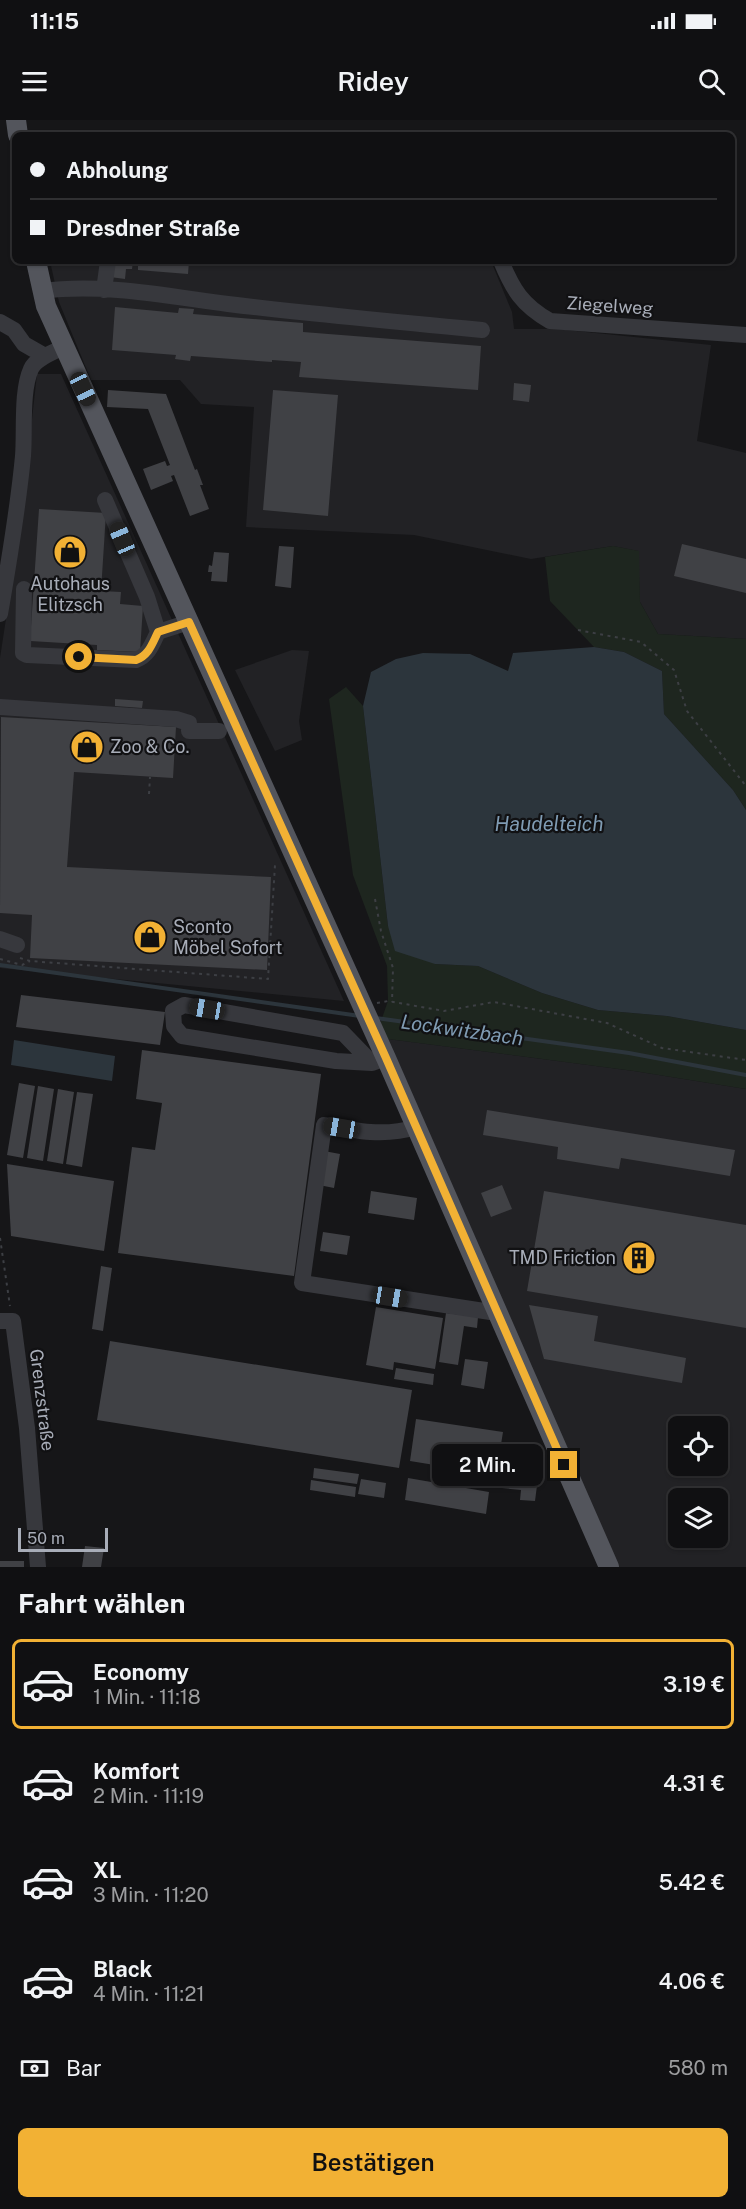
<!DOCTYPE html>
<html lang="de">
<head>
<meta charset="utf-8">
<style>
	body { margin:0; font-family:"Public Sans",sans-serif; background:#19191b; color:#f1f3f6; height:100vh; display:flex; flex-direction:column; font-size:22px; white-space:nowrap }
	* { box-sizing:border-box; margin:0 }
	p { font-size:20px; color:#9c9d9f }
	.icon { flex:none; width:33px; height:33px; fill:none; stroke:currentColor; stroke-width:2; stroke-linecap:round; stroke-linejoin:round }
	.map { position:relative; height:1447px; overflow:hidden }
	.sheet { display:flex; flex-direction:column; background:#101012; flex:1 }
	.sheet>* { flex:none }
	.guide { position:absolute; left:12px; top:12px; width:723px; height:132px; border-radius:9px; box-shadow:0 2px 4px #0004,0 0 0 2px #303032; display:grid; align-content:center; height:132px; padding:0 18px; background:#101012 }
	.buttons { position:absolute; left:668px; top:1296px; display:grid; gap:12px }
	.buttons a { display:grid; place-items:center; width:60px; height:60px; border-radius:9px; background:#101012; box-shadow:0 2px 4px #0004,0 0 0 2px #303032; font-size:30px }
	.scale { position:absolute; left:18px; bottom:15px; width:90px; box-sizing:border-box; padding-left:6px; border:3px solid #a8adb8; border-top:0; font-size:16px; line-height:21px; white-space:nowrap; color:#a8adb8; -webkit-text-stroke:4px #111113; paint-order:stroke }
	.end { position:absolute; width:27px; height:27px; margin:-14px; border:8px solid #f2b134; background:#111; box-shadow:0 0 0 3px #111 }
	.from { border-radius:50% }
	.bubble { position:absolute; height:42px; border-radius:9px; background:#101012; box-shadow:0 2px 4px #0004,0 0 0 2px #303032; font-size:20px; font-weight:600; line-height:42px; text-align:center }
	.car { position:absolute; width:18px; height:36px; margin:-18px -9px; border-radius:8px; box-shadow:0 0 4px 2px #0007; background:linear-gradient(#222 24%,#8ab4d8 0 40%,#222 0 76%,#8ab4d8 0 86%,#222 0) }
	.guide b { display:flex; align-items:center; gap:21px; height:57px; font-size:22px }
	.guide b+b { border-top:2px solid #303032 }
	.guide i { width:15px; height:15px; background:#f1f3f6 }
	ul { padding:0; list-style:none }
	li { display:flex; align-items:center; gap:18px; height:90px; margin:0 12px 9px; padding:0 6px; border:3px solid transparent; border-radius:9px }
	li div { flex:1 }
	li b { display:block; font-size:22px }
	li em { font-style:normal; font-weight:600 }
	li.selected { border-color:#f2b134 }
	li>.icon { width:54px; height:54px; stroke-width:1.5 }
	h2 { padding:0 18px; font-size:27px; line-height:72px }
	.pay { display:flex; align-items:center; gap:15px; height:66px; padding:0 18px; font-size:22px }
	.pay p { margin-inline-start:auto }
	.action { display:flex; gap:12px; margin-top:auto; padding:12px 18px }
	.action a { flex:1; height:69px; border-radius:9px; background:#f2b134; color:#111; font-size:24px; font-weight:600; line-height:69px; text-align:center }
	.status { display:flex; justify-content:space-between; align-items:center; height:42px; padding:0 30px; background:#101012; direction:ltr }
	.status svg { height:16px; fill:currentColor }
	header { display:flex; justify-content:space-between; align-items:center; height:78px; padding:0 18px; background:#101012; font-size:27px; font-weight:600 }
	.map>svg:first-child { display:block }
	.built { fill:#222225; fill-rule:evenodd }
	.green { fill:#1e261f }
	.water { fill:#2c353c }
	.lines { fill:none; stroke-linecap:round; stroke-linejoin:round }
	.stream { stroke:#2c353c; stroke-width:4 }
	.building { fill:#404145 }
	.path { stroke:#3d3f44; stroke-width:2; stroke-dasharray:3 4.5; stroke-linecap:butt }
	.minor { stroke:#37383d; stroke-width:16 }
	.major { stroke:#53555c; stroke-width:20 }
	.route { stroke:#f2b134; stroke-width:8 }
	.labels { text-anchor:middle; stroke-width:4.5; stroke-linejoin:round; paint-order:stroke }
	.street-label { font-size:18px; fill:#a8adb8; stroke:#111113 }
	.poi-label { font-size:18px; fill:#a8adb8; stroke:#111113; text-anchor:start }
	.water-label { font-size:20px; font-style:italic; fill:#7f9bb3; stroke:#111113 }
</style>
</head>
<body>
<div class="status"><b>11:15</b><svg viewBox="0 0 49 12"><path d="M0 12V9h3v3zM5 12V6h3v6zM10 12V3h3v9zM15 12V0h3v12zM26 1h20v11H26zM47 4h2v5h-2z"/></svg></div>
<header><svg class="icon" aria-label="menu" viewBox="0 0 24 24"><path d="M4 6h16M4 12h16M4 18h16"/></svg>Ridey<svg class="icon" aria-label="search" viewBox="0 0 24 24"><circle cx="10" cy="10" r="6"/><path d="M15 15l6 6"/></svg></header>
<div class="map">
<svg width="746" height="1447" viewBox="0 0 746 1447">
	<rect width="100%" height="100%" fill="#161618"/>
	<path class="built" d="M 50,141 L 491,141 L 512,192 L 514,209 L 557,209 L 711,225 L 697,321 L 746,333 L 746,519 L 658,514 L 640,482 L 638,431 L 613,426 L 531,439 L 414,415 L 246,407 L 254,287 L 201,284 L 180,260 L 91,260 L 59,182 Z
		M 37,254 L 61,254 L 344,881 L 0,848 L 0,538 L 20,407 Z
		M 292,530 L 309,531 L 299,601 L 302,620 L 275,631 L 235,550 Z
		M 388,919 L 634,951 L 746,969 L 746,1447 L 619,1447 ZM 678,1306 L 717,1306 L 717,1346 L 678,1346 ZM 678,1378 L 717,1378 L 717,1418 L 678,1418 Z"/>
	<path class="green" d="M 613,426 L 639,431 L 640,482 L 658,514 L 746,519 L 746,690 L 733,670 L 664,594 L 662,551 L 624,532 L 594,527 L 550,481 L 545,437 Z
		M 346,567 L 363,586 L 388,806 L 435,844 L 478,846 L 542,873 L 598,890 L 667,896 L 746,910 L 746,969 L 634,951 L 388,919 L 380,904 L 388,881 L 387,846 L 353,755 L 329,579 Z"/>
	<path class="water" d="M 594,527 L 624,532 L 662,551 L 664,594 L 733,670 L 746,690 L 746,910 L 667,896 L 598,890 L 542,873 L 478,846 L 435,844 L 395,831 L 388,806 L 363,586 L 371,552 L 396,539 L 423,533 L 470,534 L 508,551 L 513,533 Z
		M 14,920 L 115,936 L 112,961 L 11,945 Z"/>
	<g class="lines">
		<path class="stream" d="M 0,845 L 360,896
			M 376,898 L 629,933 L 746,955"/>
	</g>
	<path class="building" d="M 111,141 L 133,141 L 132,149 L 126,149 L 125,159 L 110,157 Z
		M 138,141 L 189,141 L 188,154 L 138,150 Z
		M 115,187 L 178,193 L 179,188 L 194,189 L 193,194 L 303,203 L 303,212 L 481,226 L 478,270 L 299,257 L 301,242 L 272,240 L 272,242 L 191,236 L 190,241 L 175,239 L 176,235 L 112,230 Z
		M 514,263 L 531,265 L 529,282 L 513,280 Z
		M 108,270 L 166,274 L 195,350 L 197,349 L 203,365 L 200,365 L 209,389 L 190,396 L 174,355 L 171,356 L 173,361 L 151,370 L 143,349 L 165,341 L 167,346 L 170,345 L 148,289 L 107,287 Z
		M 273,270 L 338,275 L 328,396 L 263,390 Z
		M 39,389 L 106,393 L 101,471 L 121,472 L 120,484 L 143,486 L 140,532 L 97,530 L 97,525 L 30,521 Z
		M 682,424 L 746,439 L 746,473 L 674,456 Z
		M 279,426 L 294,427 L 291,468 L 275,466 Z
		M 214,432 L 229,433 L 227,462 L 211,461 L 212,452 L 208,452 L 209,445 L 212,446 Z
		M 115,579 L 143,581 L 142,588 L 115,586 Z
		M 1,597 L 176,607 L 173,658 L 74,652 L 67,747 L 271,757 L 267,850 L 30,838 L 32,795 L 0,793 Z
		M 21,875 L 165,892 L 160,925 L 16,907 Z
		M 142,930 L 321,954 L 294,1156 L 118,1133 L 132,1027 L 155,1030 L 162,983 L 136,979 Z
		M 19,963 L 35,966 L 23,1038 L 7,1035 Z
		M 38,966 L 54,969 L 43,1041 L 27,1038 Z
		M 58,969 L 74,972 L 63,1044 L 47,1041 Z
		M 77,972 L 93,974 L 82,1047 L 66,1044 Z
		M 487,990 L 735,1030 L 730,1056 L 621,1038 L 619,1049 L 557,1039 L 558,1027 L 483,1015 Z
		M 324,1031 L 340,1034 L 334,1068 L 319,1065 Z
		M 7,1044 L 114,1061 L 104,1131 L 11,1116 Z
		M 502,1065 L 512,1089 L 491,1097 L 481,1073 Z
		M 371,1071 L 417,1078 L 414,1100 L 368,1093 Z
		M 544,1071 L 746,1105 L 746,1208 L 527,1171 Z
		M 323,1112 L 350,1116 L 347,1135 L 320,1131 Z
		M 101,1146 L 112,1148 L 103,1211 L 92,1209 Z
		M 529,1185 L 598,1196 L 594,1221 L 686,1238 L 682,1263 L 544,1239 Z
		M 376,1187 L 443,1198 L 435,1249 L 394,1242 L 393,1250 L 366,1245 Z
		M 446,1193 L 478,1197 L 477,1208 L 464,1206 L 458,1245 L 439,1242 Z
		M 110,1221 L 412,1270 L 399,1348 L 97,1300 Z
		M 465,1239 L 488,1242 L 484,1269 L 461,1265 Z
		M 396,1248 L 434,1254 L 433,1265 L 394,1259 Z
		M 416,1299 L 503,1312 L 496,1355 L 410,1341 Z
		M 506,1337 L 531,1340 L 530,1349 L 539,1350 L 535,1381 L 520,1380 L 521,1370 L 502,1368 Z
		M 314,1348 L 359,1354 L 357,1364 L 313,1358 Z
		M 408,1358 L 489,1372 L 486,1394 L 405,1380 Z
		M 361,1359 L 386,1363 L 384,1378 L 358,1374 Z
		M 311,1360 L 356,1367 L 355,1377 L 310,1370 Z
		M 85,1426 L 104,1428 L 101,1447 L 82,1447 Z
		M 0,1441 L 24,1441 L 24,1447 L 0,1447 Z"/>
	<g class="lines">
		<path class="path" d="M 578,510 L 641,522 L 674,550 L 687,591 L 746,666
			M 149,674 L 150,657
			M 375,779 L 381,811 L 393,848 L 392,882
			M 20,838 L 30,841 L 268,859 L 275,745
			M 0,839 L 22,845 L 30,841
			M 377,883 L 388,881 L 444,891 L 494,882 L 607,903 L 662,928 L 746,940
			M 0,1118 L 10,1186"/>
		<path class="minor" d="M 501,141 C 513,170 522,185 550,201 L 746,215
			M 104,170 L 108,141
			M 42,171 C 103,163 167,176 228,184 C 312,194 397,202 482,210
			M 0,202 L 14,210 L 24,224 L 45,236
			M 105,380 L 147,477 L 158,512
			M 24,469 L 23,533 L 27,535 L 136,540 C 149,535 152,524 158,512 L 189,502
			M 0,494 C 9,442 18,389 23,336 C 25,311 21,271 31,249 C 36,238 54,232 64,227
			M 0,587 L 176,599 L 189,603 L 189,611 L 219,611
			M 0,819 L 17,825
			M 372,943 L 343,913 L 184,885 L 173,891 L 174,906 L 182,916 L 336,941 L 372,943 L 386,938
			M 416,1007 C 385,1017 355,1011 324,1005 L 302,1163 L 497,1193
			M 0,1201 L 13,1201 L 27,1308 L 38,1447"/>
		<path class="major" d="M 16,0 L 18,15
			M 36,141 L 46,186 L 386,938 L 609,1447"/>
	</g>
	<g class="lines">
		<path class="route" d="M 79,537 L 136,540 C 149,535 152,524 158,512 L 189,502 L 386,938 L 564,1345"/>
	</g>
	<defs>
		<symbol id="shop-disc" viewBox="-11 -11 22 22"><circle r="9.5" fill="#f2b134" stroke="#111113"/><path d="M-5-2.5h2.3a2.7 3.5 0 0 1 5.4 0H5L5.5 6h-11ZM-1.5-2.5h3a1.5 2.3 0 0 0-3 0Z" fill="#111"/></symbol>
		<symbol id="building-disc" viewBox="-11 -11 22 22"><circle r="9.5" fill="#f2b134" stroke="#111113"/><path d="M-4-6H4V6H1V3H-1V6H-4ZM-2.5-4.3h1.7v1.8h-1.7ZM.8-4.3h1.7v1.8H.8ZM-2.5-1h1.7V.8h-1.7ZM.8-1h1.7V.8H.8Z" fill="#111"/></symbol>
	</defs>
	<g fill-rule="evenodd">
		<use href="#shop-disc" x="51" y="413" width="38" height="38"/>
		<use href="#shop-disc" x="68" y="608" width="38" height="38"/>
		<use href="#shop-disc" x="131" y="798" width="38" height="38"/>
		<use href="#building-disc" x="620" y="1119" width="38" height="38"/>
	</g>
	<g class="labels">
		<g class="street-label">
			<text transform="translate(610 186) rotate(4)" y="6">Ziegelweg</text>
			<text transform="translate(42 1280) rotate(83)" y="6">Grenzstraße</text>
		</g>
		<g class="poi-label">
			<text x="70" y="470" text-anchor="middle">Autohaus<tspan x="70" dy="21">Elitzsch</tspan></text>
			<text x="110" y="633">Zoo &amp; Co.</text>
			<text x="173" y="813">Sconto<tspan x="173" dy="21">Möbel Sofort</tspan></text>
			<text x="616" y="1144" text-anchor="end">TMD Friction</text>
		</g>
		<g class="water-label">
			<text x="549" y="711">Haudelteich</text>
			<text transform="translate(462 910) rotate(8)" y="7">Lockwitzbach</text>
		</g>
	</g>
</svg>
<div class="buttons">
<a><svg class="icon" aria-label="locate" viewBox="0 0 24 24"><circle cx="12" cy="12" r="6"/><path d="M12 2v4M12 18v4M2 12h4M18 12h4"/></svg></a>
<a><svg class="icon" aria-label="layers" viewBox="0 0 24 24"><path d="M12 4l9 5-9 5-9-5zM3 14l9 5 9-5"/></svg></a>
</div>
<div class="scale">50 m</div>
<i class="end from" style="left:79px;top:537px"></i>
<i class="end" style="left:564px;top:1345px"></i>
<div class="bubble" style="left:432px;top:1324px;width:111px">2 Min.</div>
<i class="car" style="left:83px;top:269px;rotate:155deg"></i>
<i class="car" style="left:122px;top:419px;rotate:337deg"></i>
<i class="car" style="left:207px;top:889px;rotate:280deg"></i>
<i class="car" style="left:341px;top:1008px;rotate:280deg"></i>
<i class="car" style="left:390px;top:1177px;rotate:99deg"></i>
<div class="guide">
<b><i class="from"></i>Abholung</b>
<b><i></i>Dresdner Straße</b>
</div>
</div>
<section class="sheet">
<h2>Fahrt wählen</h2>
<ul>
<li class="selected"><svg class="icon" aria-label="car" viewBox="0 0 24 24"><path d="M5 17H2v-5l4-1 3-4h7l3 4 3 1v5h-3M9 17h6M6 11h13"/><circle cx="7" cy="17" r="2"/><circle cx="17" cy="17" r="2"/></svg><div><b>Economy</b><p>1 Min. · 11:18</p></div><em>3.19 €</em></li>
<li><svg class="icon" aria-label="car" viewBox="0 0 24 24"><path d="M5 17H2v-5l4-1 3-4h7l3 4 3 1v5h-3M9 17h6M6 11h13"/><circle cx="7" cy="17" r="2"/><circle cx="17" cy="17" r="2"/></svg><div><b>Komfort</b><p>2 Min. · 11:19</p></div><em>4.31 €</em></li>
<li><svg class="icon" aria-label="car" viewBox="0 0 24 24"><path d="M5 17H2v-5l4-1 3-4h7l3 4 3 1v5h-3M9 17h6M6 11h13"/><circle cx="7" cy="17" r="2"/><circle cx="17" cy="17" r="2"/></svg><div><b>XL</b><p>3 Min. · 11:20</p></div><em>5.42 €</em></li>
<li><svg class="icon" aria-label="car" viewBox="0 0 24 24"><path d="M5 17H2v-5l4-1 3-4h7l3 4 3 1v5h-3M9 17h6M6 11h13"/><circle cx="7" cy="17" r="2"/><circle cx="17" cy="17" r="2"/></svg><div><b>Black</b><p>4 Min. · 11:21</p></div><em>4.06 €</em></li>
</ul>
<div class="pay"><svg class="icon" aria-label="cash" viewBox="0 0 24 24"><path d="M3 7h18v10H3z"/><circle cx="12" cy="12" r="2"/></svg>Bar<p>580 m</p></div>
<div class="action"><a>Bestätigen</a></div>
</section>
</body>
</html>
